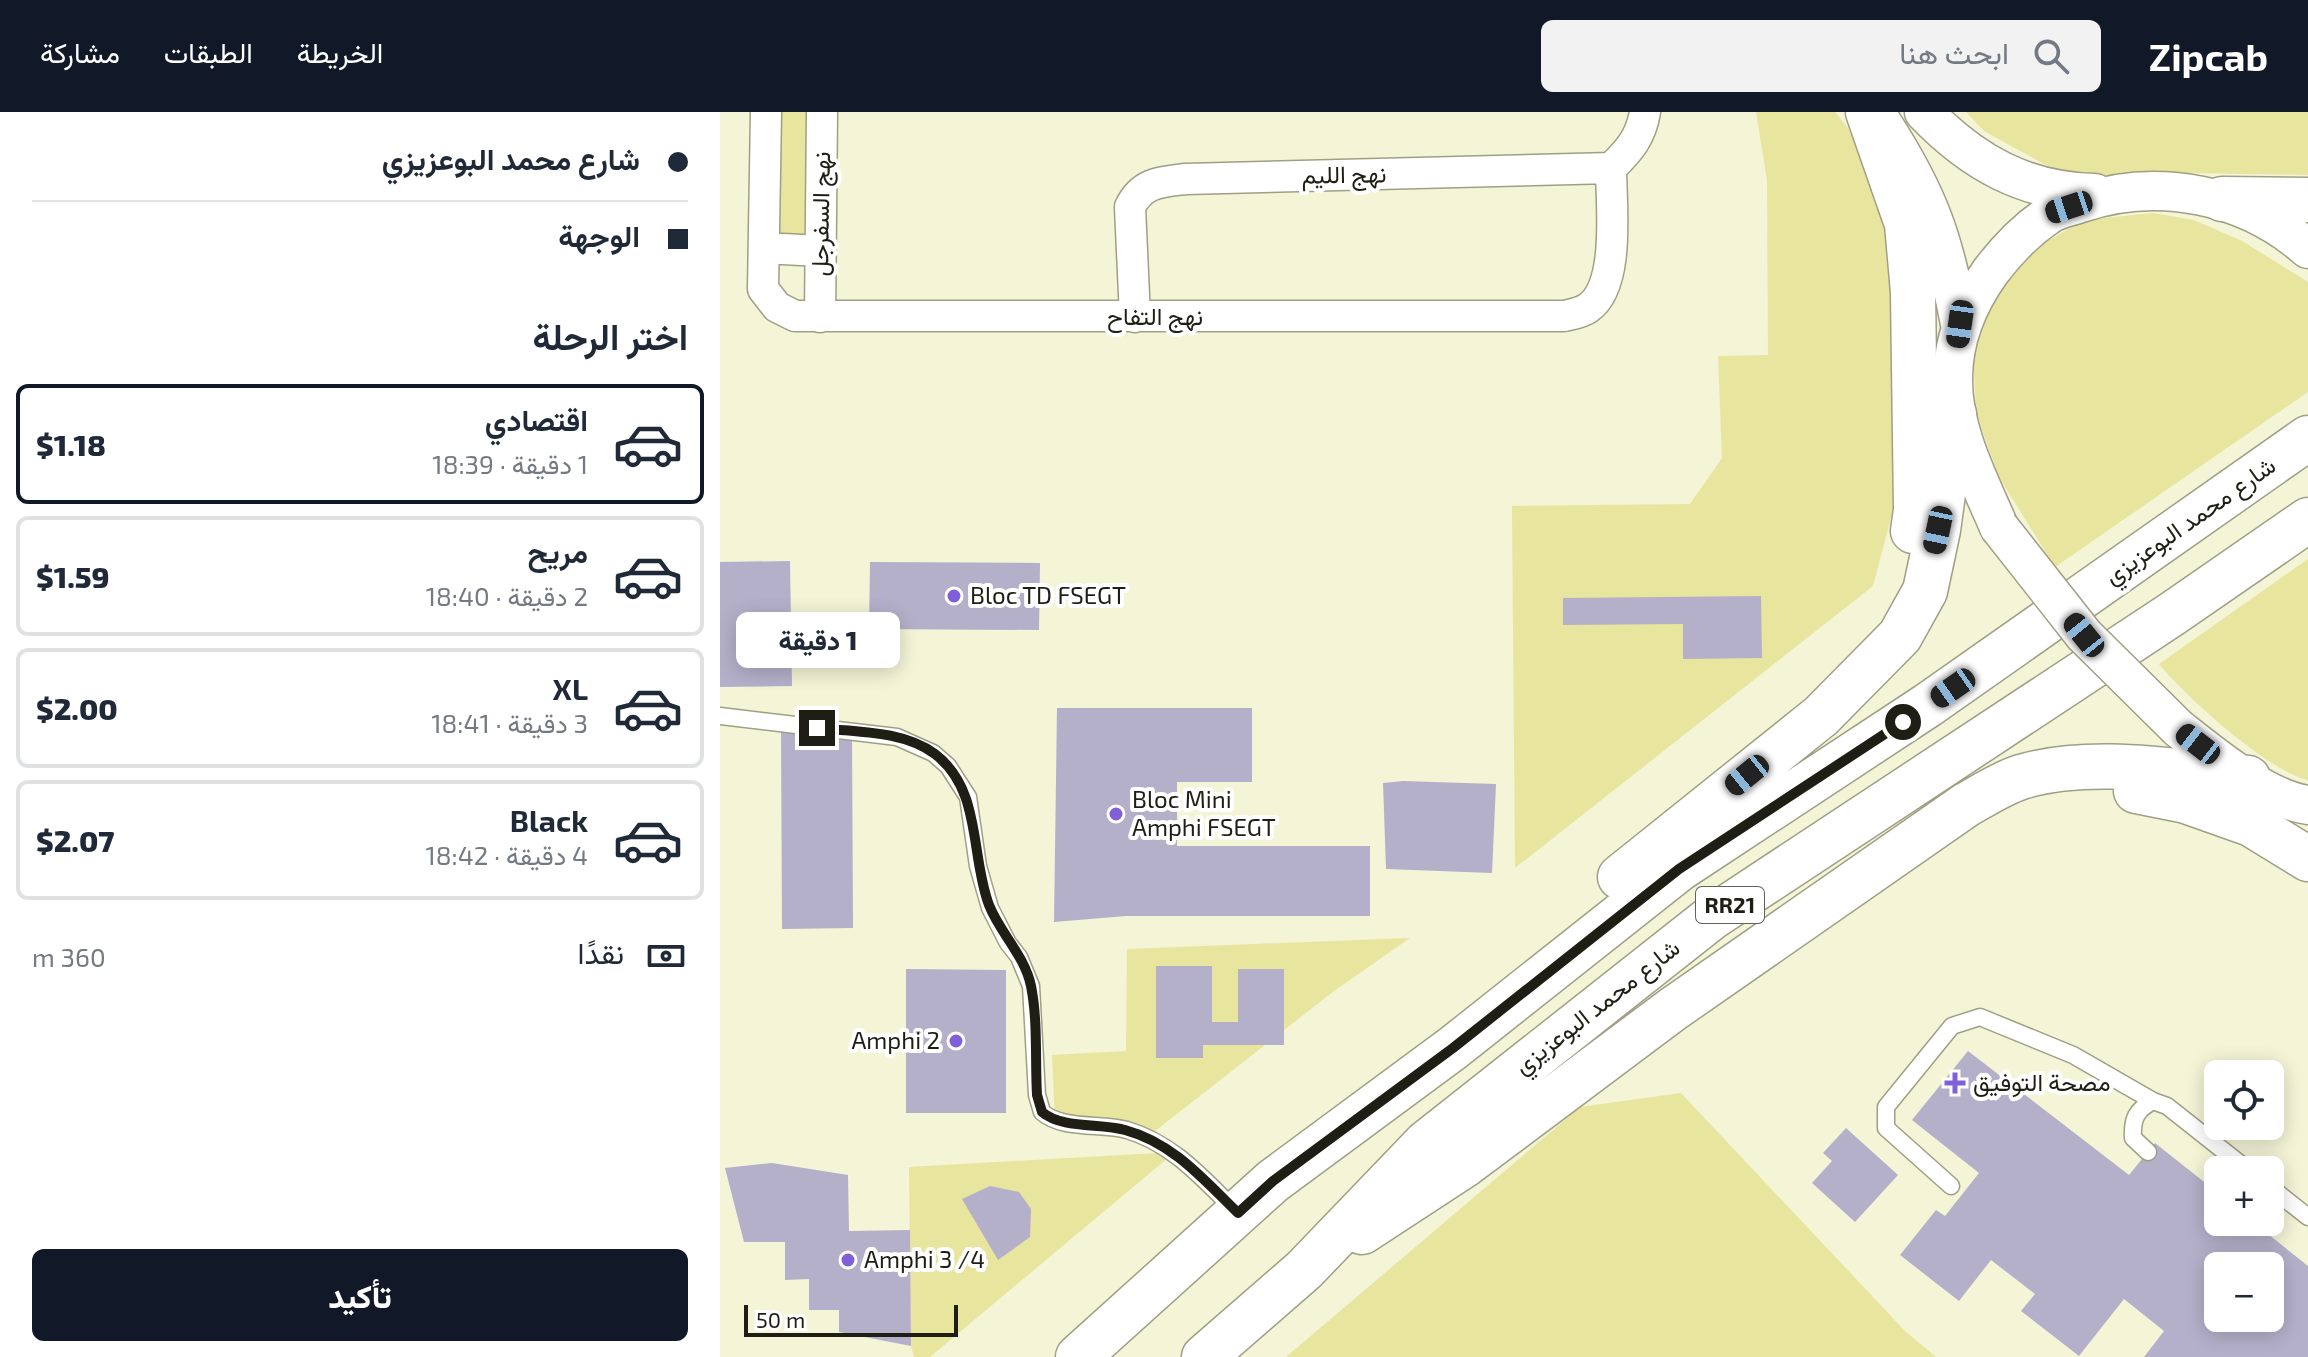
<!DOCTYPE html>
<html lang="ar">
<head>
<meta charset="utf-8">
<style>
	body { margin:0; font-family:"Exo 2",Vazirmatn,sans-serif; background:#f2f2f3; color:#1f2937; direction:rtl; height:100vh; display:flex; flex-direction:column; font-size:30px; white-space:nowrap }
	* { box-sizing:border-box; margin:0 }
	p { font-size:26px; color:#747a83 }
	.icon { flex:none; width:44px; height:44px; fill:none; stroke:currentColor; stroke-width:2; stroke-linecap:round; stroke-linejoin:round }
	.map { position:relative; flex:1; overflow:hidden; direction:ltr }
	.side { display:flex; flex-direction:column; background:#fff; width:720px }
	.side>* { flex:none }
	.guide { display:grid; align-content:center; height:176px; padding:0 32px; background:#fff }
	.buttons { position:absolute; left:1484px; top:948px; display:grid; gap:16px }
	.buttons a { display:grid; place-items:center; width:80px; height:80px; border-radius:12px; background:#fff; box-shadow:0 4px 20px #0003; font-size:40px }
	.scale { position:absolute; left:24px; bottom:20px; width:214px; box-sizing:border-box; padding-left:8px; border:4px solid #1e1e14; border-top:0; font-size:22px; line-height:28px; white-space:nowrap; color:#1e1e14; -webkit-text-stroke:6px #fff; paint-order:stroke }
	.end { position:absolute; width:36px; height:36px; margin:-18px; border:10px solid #1e1e14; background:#fff; box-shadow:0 0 0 4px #fff }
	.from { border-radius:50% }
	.bubble { position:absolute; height:56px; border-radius:12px; background:#fff; box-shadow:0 4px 20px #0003; font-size:26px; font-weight:800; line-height:56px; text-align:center; direction:rtl }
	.car { position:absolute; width:24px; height:48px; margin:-24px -12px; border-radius:10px; box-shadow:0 0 6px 2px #0007; background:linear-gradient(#222 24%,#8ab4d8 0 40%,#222 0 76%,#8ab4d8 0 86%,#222 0) }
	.guide b { display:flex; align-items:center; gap:28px; height:76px; font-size:30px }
	.guide b+b { border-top:2px solid #e0e1e3 }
	.guide i { width:20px; height:20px; background:#1f2937 }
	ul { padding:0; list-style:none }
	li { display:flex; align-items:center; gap:24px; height:120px; margin:0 16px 12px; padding:0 16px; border:4px solid #e0e1e3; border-radius:12px }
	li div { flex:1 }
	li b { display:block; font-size:30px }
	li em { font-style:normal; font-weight:800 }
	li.current { border-color:#111827 }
	li>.icon { width:72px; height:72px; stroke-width:1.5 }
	h2 { padding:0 32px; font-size:36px; line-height:96px }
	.pay { display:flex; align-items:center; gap:20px; height:88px; padding:0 32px; font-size:30px }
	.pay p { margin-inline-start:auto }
	.primary-button { display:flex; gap:16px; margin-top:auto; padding:16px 32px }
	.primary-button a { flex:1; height:92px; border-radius:12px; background:#111827; color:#fff; font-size:32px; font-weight:800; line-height:92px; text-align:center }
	header { display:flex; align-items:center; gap:48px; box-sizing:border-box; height:112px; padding:0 40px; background:#111827; color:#fff }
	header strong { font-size:38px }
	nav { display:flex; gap:44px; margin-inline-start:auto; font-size:28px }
	.search { width:560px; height:72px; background:#f2f2f3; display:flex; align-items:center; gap:20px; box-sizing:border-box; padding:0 28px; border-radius:12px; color:#747a83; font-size:30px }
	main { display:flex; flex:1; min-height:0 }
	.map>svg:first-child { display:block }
	.green { fill:#e7e59e }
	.building { fill:#b4b0ca; fill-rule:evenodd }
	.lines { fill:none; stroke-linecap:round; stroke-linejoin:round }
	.service-casing { stroke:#a09f85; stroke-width:19 }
	.minor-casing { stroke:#a09f85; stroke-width:33 }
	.tertiary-casing { stroke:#a09f85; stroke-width:41 }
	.motorway-casing { stroke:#a09f85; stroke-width:47 }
	.service { stroke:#fff; stroke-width:16 }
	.minor { stroke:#fff; stroke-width:30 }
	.tertiary { stroke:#fff; stroke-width:38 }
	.motorway { stroke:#fff; stroke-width:44 }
	.tertiary-bridge-casing { stroke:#a09f85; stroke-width:41; stroke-linecap:butt }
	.tertiary-bridge { stroke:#fff; stroke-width:38 }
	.route { stroke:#1e1e14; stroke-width:10 }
	.poi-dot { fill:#805fd9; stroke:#fff; stroke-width:3 }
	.labels { text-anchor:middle; stroke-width:8; stroke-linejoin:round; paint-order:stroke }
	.shield { fill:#fff; stroke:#62625a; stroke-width:2 }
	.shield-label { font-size:22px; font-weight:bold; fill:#1e1e14 }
	.street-label { font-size:24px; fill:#1e1e14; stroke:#fff }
	.poi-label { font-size:24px; fill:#1e1e14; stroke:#fff; text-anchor:start }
</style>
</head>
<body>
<header>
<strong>Zipcab</strong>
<div class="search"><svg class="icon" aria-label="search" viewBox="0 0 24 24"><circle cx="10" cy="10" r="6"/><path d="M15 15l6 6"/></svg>ابحث هنا</div>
<nav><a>الخريطة</a><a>الطبقات</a><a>مشاركة</a></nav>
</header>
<main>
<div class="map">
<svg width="1588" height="1245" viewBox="0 0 1588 1245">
	<rect width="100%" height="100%" fill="#f4f4d7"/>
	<path class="green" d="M 55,0 L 94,0 L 93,128 L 53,126 Z
		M 1036,0 L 1115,0 L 1139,30 L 1164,101 L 1176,208 L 1173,398 L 1153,474 L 795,756 L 792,394 L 970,392 L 1002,346 L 998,244 L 1048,243 L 1047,68 Z
		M 1246,0 L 1588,0 L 1588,63 L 1413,60 L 1360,72 L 1264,19 Z
		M 1433,101 L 1474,108 L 1522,129 L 1588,170 L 1588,280 L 1335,455 L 1279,365 L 1256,301 L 1253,235 L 1267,194 L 1307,140 L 1365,108 Z
		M 1588,447 L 1588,668 C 1548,659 1466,585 1439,552 Z
		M 690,826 L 614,879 L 430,1023 L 335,1008 L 332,943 L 406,939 L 407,837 Z
		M 961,981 L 1185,1219 L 1216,1245 L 566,1245 L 860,995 Z
		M 455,1040 L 210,1245 L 194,1245 L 191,1234 L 189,1055 Z"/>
	<path class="building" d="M 70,449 L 72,574 L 0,575 L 0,450 Z
		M 150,450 L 320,451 L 319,518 L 149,517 Z
		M 1041,484 L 1042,546 L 963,547 L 963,512 L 843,513 L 843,486 Z
		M 337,596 L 532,596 L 532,670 L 457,670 L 457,734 L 650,734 L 650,804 L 406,804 L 334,810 Z
		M 61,619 L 132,619 L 133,816 L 62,817 Z
		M 683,669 L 776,672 L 772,761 L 666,757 L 663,671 Z
		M 436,854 L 492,854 L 492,910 L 518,910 L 518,857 L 564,857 L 564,933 L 483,933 L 483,946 L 436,946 Z
		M 186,857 L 286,858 L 286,1001 L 186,1001 Z
		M 1248,939 L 1409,1063 L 1435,1031 L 1498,1081 L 1498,1110 L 1533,1110 L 1588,1154 L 1588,1245 L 1424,1245 L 1444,1219 L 1404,1187 L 1359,1244 L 1301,1199 L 1315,1182 L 1271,1148 L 1239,1189 L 1180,1143 L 1216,1098 L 1225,1104 L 1259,1061 L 1192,1008 ZM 1498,1154 L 1550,1154 L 1550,1206 L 1498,1206 Z
		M 1126,1016 L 1178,1063 L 1135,1110 L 1092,1071 L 1112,1049 L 1103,1041 Z
		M 52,1051 L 128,1063 L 129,1119 L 190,1118 L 191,1234 L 119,1220 L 119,1198 L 89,1198 L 89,1167 L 65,1168 L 65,1130 L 24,1130 L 5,1056 Z
		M 270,1074 L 299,1080 L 311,1097 L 310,1125 L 278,1148 L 242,1087 Z"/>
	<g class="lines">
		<defs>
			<path id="service" d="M 0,604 L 177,625 L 213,641 L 228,654 L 248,685 L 258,754 L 270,796 L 288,831 L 299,845 L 311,874 L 317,983 L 322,1000 C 342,1018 381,1011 407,1018 C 454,1032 483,1067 517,1100
				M 1428,1040 L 1413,1026 C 1412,1007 1416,998 1433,989 L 1447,994 L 1528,1058
				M 1231,1074 L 1166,1016 L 1166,995 L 1232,914 L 1260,905 L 1353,943 L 1433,989
				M 1550,1075 L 1588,1105"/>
			<path id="minor" d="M 46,0 L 43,177 L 57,195 L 75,204 L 844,204 C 853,202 861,201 868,196 C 901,174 891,91 891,56
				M 44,136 L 100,139
				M 100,205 L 102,0
				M 415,205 L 410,95 C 422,70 441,70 466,67 L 891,56 C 909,39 921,25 925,0"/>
			<path id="tertiary" d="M 1204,0 C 1252,50 1305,80 1375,81
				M 1163,12 C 1210,85 1224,128 1240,212
				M 1279,415 C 1259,368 1232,318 1233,266 C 1233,226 1248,191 1271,159 C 1287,138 1305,119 1327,104 C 1336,97 1350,95 1361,91 C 1438,65 1526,82 1588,137
				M 1458,616 C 1492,643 1545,687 1588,693"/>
			<path id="motorway" d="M 1148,0 L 1187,112 L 1193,180 L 1196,398 L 1193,419
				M 1502,87 L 1588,88
				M 1416,679 L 1466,689 L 1531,712 L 1588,747
				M 900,765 L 1101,604 L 1180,524 L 1205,479 L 1218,418 L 1234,302
				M 642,1120 L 746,1052 L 953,897 L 1246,693 C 1264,683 1282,671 1301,665 C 1370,644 1458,660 1528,666
				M 358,1245 L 553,1069 L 733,936 L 959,757 L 1208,593 L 1588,326
				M 484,1245 L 584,1158 L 706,1031 L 991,806 L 1452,502 L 1588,408"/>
		</defs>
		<use href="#service" class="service-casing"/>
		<use href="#minor" class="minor-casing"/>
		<use href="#tertiary" class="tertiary-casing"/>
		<use href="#motorway" class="motorway-casing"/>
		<use href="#service" class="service"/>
		<use href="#minor" class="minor"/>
		<use href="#tertiary" class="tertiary"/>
		<use href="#motorway" class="motorway"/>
		<defs>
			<path id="tertiary-bridge" d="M 1279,415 L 1364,523 L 1458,616"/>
		</defs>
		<use href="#tertiary-bridge" class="tertiary-bridge-casing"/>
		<use href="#tertiary-bridge" class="tertiary-bridge"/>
	</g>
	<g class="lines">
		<path class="route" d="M 97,616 C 134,620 183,618 215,642 C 262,678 250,742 269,793 C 280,821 305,844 311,874 C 318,909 315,948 317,983 L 322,1000 C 342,1017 380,1011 405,1018 C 453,1031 483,1067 518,1101 L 553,1069 L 733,936 L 959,757 L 1183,610"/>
	</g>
	<g class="poi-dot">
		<circle cx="234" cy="484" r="8"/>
		<circle cx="396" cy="702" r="8"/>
		<circle cx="236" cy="929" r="8"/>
		<path d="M1231 959h8v8h8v8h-8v8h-8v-8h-8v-8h8z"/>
		<circle cx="128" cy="1148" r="8"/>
	</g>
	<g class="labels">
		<rect class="shield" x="976" y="775" width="68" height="36" rx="6"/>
		<g class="shield-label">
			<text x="1010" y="801">RR21</text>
		</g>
		<g class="street-label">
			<text transform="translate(624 63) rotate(-1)" y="8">نهج الليم</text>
			<text transform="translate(101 102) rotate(-89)" y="8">نهج السفرجل</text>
			<text x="435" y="213">نهج التفاح</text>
			<text transform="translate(1470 409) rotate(-35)" y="8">شارع محمد البوعزيزي</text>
			<text transform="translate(877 895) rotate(-38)" y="8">شارع محمد البوعزيزي</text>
		</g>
		<g class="poi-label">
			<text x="250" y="492">Bloc TD FSEGT</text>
			<text x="412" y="696">Bloc Mini<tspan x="412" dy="28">Amphi FSEGT</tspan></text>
			<text x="220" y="937" text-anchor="end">Amphi 2</text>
			<text x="1253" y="979">مصحة التوفيق</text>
			<text x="144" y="1156">Amphi 3 /4</text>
		</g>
	</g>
</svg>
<div class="buttons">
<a><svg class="icon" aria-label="locate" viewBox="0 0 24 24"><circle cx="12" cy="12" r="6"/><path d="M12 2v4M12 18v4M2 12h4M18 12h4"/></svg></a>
<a>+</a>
<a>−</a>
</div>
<div class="scale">50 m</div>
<i class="end from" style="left:1183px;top:610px"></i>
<i class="end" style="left:97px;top:616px"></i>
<div class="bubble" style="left:16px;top:500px;width:164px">1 دقيقة</div>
<i class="car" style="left:1349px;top:95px;rotate:252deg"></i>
<i class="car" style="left:1240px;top:212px;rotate:188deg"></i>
<i class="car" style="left:1218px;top:418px;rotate:192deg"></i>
<i class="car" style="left:1364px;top:523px;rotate:321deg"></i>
<i class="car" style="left:1233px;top:576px;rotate:235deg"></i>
<i class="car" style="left:1478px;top:632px;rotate:308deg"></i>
<i class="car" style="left:1027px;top:663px;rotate:231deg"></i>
</div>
<section class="side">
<div class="guide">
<b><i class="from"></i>شارع محمد البوعزيزي</b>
<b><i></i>الوجهة</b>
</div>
<h2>اختر الرحلة</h2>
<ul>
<li class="current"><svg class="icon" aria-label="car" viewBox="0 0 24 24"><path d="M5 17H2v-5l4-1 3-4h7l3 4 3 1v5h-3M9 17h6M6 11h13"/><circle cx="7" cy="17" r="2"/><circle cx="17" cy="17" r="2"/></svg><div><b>اقتصادي</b><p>1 دقيقة · 18:39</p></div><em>$1.18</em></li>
<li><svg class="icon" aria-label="car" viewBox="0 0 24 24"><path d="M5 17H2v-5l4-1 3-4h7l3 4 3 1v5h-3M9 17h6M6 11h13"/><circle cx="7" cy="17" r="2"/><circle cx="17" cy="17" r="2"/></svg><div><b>مريح</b><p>2 دقيقة · 18:40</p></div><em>$1.59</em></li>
<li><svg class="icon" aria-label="car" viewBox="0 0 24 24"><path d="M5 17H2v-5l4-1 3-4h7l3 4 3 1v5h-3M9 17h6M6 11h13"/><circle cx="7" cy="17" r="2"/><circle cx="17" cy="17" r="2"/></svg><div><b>XL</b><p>3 دقيقة · 18:41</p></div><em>$2.00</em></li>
<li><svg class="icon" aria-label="car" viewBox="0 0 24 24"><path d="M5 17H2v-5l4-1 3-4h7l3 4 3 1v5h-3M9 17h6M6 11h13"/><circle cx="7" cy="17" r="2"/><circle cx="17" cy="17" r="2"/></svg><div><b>Black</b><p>4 دقيقة · 18:42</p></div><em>$2.07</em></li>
</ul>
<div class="pay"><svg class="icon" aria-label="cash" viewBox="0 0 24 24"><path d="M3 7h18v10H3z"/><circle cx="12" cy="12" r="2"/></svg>نقدًا<p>360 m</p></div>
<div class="primary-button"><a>تأكيد</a></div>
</section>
</main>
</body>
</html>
